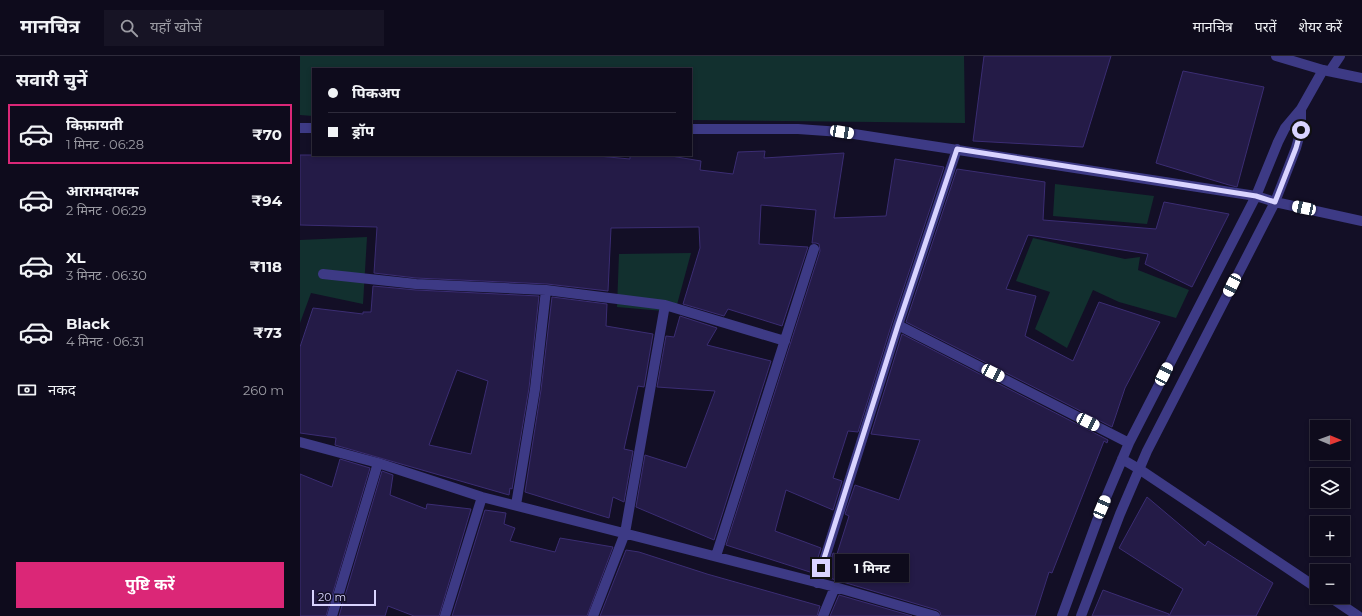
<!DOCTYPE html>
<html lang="hi">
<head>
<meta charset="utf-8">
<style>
	body { margin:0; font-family:Montserrat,"Noto Sans Devanagari",sans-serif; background:#171425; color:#f1f3f6; height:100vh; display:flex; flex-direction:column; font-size:15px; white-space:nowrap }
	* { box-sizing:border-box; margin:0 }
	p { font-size:13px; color:#9b9ba3 }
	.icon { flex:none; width:22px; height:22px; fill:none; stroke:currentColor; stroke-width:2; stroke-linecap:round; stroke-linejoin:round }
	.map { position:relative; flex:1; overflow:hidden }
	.drawer { display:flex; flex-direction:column; background:#0e0b1c; width:300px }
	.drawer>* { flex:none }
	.hud { position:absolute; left:12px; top:12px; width:380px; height:88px; border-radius:0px; box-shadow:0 2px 6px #0003,0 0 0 1px #2e2b3b; display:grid; align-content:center; height:88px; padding:0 16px; background:#0e0b1c }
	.needle { width:26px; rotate:91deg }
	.tools { position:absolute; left:1010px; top:364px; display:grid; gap:8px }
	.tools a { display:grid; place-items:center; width:40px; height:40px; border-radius:0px; background:#0e0b1c; box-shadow:0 2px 6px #0003,0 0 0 1px #2e2b3b; font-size:20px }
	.scale { position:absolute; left:12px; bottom:10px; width:64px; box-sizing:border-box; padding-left:4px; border:2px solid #d9d4ff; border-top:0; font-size:11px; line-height:14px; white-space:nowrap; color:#d9d4ff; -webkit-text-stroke:3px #130f26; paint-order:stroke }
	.end { position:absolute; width:18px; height:18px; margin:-9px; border:5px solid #d9d4ff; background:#111; box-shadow:0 0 0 2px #111 }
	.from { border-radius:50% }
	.bubble { position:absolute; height:28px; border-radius:0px; background:#0e0b1c; box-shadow:0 2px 6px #0003,0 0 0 1px #2e2b3b; font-size:13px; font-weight:700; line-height:28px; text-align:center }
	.car { position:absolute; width:12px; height:24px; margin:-12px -6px; border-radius:5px; box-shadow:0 0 3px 1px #0007; background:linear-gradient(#fff 24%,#345 0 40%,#fff 0 76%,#345 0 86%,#fff 0) }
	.hud b { display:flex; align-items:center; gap:14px; height:38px; font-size:15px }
	.hud b+b { border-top:1px solid #2e2b3b }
	.hud i { width:10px; height:10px; background:#f1f3f6 }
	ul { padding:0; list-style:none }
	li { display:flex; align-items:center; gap:12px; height:60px; margin:0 8px 6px; padding:0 8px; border:2px solid transparent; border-radius:0px }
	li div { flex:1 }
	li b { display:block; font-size:15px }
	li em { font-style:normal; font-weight:700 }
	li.current { border-color:#db2777 }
	li>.icon { width:36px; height:36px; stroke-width:1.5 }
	h2 { padding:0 16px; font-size:18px; line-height:48px }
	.pay { display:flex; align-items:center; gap:10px; height:44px; padding:0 16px; font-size:15px }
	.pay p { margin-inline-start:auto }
	.action { display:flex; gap:8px; margin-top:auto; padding:8px 16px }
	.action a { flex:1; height:46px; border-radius:0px; background:#db2777; color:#fff; font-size:16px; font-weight:700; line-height:46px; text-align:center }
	header { display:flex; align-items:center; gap:24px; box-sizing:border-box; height:56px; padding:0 20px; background:#0e0b1c; border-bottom:1px solid #2e2b3b }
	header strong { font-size:19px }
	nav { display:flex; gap:22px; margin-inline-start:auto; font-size:14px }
	.search { width:280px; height:36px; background:#171425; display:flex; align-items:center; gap:10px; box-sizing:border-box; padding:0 14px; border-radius:0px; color:#9b9ba3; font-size:15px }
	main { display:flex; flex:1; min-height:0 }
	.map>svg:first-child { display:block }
	.green { fill:#12302f }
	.building { fill:#241b47; stroke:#3b2d73; fill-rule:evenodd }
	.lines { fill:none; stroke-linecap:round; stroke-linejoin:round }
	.minor { stroke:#3d3a85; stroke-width:10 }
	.route { stroke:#d9d4ff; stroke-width:5 }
</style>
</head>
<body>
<header>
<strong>मानचित्र</strong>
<div class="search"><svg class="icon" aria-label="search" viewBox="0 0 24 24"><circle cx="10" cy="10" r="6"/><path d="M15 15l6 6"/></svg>यहाँ खोजें</div>
<nav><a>मानचित्र</a><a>परतें</a><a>शेयर करें</a></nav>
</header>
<main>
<section class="drawer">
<h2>सवारी चुनें</h2>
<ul>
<li class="current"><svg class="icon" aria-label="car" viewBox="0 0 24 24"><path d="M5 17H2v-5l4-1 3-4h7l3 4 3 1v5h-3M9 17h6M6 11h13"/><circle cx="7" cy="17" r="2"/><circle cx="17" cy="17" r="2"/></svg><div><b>किफ़ायती</b><p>1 मिनट · 06:28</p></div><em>₹70</em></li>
<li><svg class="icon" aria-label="car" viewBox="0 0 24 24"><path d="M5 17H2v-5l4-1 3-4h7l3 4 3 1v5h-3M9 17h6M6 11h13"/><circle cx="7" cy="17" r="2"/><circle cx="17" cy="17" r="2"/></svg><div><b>आरामदायक</b><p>2 मिनट · 06:29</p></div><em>₹94</em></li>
<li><svg class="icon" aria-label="car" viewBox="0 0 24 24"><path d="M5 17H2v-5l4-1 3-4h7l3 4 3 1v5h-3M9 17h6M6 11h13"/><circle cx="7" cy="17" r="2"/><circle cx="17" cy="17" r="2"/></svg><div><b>XL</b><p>3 मिनट · 06:30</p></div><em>₹118</em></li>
<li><svg class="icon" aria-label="car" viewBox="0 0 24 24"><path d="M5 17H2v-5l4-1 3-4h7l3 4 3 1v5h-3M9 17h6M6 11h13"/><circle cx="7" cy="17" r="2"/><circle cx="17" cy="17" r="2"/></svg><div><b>Black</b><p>4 मिनट · 06:31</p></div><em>₹73</em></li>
</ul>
<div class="pay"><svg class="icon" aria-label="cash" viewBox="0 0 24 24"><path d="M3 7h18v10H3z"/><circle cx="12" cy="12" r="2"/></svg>नकद<p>260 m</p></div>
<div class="action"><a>पुष्टि करें</a></div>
</section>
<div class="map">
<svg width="1062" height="560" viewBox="0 0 1062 560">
	<rect width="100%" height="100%" fill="#130f26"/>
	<path class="green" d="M 0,0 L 664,0 L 665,67 L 391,64 L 391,13 L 13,13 L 13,60 L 0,59 Z
		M 755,128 L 854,140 L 847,168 L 753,160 Z
		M 67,181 L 63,248 L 11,237 L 0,267 L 0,184 Z
		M 733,182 L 825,203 L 840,201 L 838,214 L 889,234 L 876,262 L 819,246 L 793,234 L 767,292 L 735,273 L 750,236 L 716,225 Z
		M 391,197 L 375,256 L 317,251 L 319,198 Z"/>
	<path class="building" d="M 684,0 L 811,0 L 783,91 L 673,85 Z
		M 883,15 L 964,31 L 937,131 L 929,129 L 856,107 Z
		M 465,95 L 464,102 L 544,97 L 534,162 L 586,160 L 595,103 L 644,111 L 592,267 L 558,376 L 548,375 L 533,422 L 542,425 L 533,454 L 486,434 L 475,475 L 521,492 L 513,517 L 426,489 L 520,195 L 519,188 L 516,187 L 512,187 L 516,154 L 461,149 L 459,188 L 508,191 L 482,270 L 428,253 L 424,260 L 383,248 L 400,192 L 399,171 L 311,172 L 308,235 L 247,228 L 116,222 L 74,217 L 77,171 L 0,169 L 0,99 L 287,99 L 330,103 L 330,99 L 365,99 L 401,105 L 400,114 L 433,118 L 438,96 Z
		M 657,113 L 745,126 L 743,164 L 856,173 L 864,146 L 929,158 L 892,231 L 845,208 L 848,198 L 728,179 L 706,233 L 736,240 L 725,280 L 773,305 L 799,246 L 860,266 L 825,332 L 812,371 L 606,266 Z
		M 73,230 L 116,234 L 239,240 L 229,332 L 212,433 L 210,432 L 209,439 L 35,389 L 36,382 L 0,377 L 0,291 L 13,252 L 63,258 L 63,256 L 71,256 ZM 157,314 L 188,325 L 171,398 L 129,389 Z
		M 252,241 L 307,248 L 306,270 L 353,278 L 344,331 L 338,330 L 324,393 L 333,395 L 324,446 L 313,441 L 309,462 L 225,436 L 241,334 Z
		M 380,260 L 417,272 L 407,289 L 471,305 L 414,484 L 336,451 L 345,399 L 386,412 L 415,335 L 357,331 L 366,280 L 374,281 Z
		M 602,278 L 808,384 L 807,387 L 804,385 L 752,517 L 749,516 L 735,560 L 641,560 L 640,556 L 637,554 L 526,521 L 533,497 L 537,498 L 549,460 L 545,458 L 555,429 L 599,444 L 620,384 L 571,378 Z
		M 40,403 L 70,412 L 26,560 L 0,560 L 0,418 L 32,431 Z
		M 82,415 L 93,419 L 90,439 L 126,453 L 127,448 L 171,453 L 139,560 L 114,560 L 88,550 L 85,560 L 39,560 Z
		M 847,441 L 905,490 L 908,485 L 973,527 L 956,560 L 869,560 L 883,533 L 819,492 Z
		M 185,454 L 206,457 L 204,468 L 215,472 L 210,485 L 255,496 L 260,482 L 313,491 L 287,560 L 152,560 Z
		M 326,494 L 339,496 L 407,518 L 520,550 L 517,560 L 300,560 Z
		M 803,534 L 869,558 L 868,560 L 792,560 Z
		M 539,539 L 612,560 L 530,560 Z"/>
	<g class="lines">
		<path class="minor" d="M 976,0 L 1023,14 L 1062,22
			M 1030,15 L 1040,0
			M 0,72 L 13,72
			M 391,73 L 498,73 L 541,76 L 956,140 L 975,146 L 1062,165
			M 23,218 L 116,228 L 246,234 L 365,249 L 485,285
			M 598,269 L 829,387
			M 0,386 L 78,407 L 182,441 L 535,531 L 635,560
			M 822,403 L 839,413 L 1017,532
			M 216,449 L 235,333 L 246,234
			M 416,500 L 514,193
			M 517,527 L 598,269 L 657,93
			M 1030,541 L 1058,560
			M 32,560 L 78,407
			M 145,560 L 182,441
			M 293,560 L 325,477 L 365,249
			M 523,560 L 535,531
			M 762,560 L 802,451 L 829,387 L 956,140 L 978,86 L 985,72 L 1001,53 L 1023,14
			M 781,560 L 820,458 L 847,395 L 975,146 L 996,92 L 1001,74 L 1001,53"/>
	</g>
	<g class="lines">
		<path class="route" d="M 521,512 L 598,269 L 657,93 L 956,140 L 975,146 L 996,92 L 1001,74"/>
	</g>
</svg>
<div class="tools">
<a><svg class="needle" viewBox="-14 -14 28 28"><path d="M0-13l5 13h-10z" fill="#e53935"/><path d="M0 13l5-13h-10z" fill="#9b9ba3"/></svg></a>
<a><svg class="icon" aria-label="layers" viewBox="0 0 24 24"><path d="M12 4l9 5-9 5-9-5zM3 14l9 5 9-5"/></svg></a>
<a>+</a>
<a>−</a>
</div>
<div class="scale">20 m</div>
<i class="end from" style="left:1001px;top:74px"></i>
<i class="end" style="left:521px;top:512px"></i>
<div class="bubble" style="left:535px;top:498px;width:74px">1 मिनट</div>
<i class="car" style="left:542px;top:76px;rotate:99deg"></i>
<i class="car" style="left:1004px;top:152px;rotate:282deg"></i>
<i class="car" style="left:932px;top:229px;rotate:207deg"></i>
<i class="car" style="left:693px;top:317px;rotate:117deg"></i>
<i class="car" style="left:864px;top:318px;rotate:27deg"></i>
<i class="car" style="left:788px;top:366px;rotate:117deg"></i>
<i class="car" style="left:802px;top:451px;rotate:23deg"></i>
<div class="hud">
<b><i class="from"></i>पिकअप</b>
<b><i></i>ड्रॉप</b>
</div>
</div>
</main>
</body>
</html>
